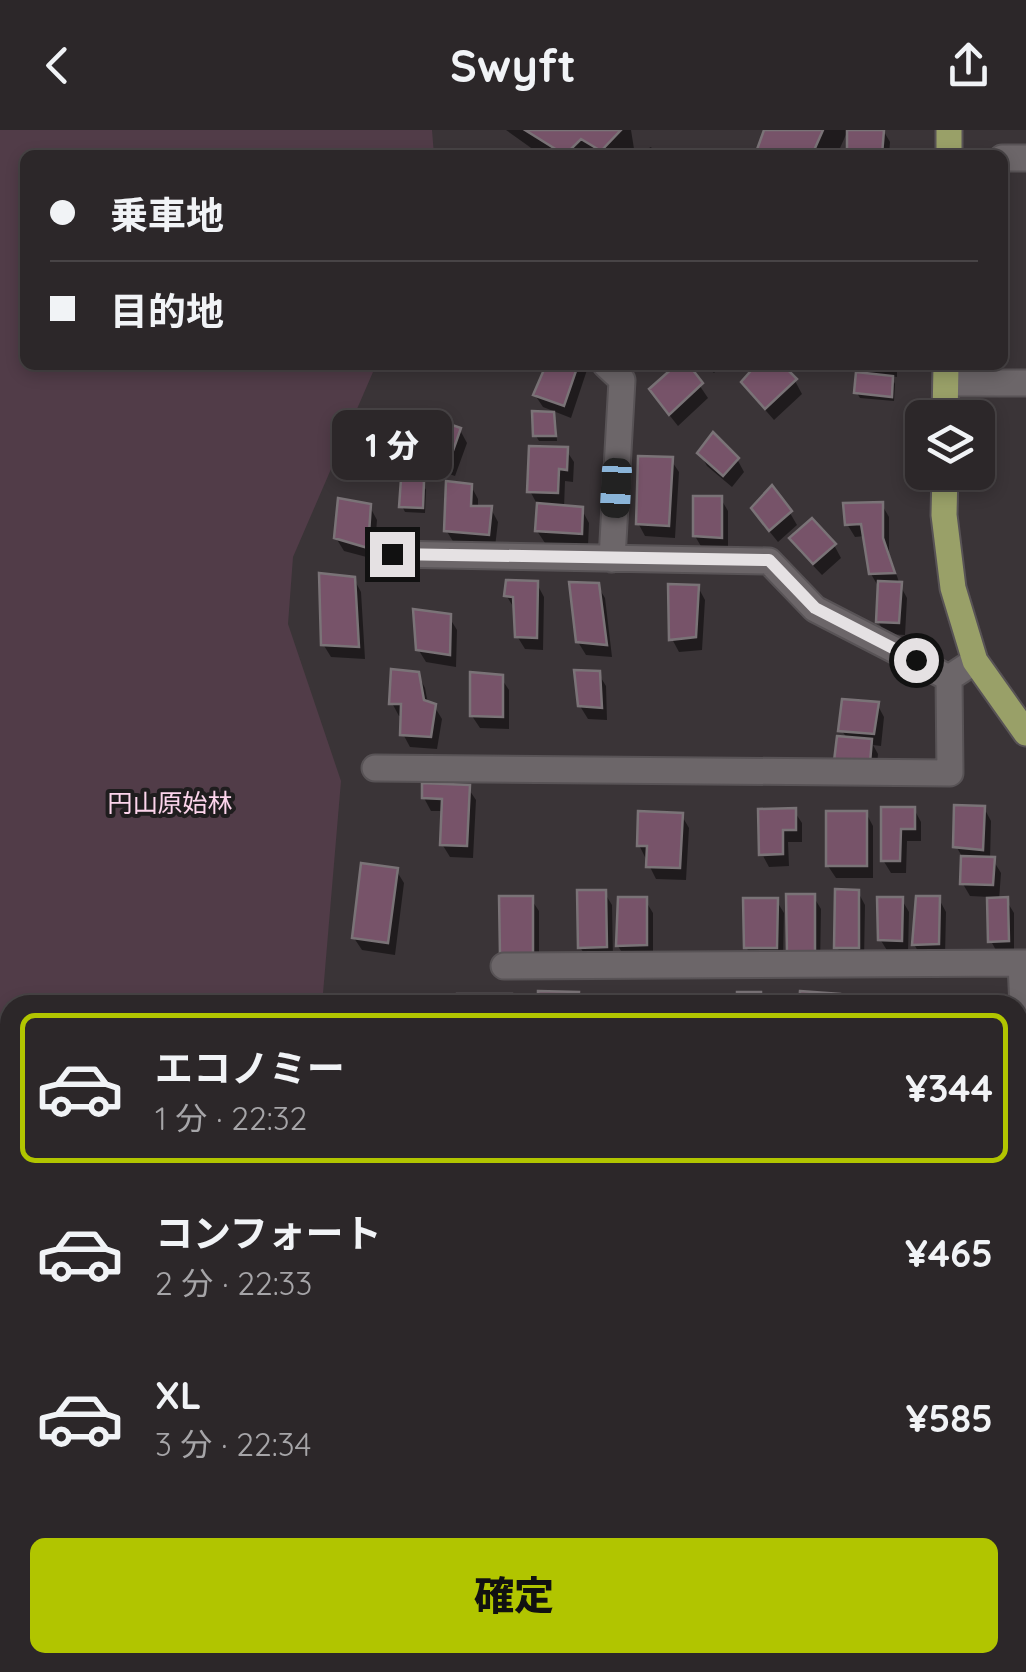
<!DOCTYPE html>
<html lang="ja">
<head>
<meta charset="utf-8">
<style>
	body { margin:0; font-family:Quicksand,"Noto Sans JP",sans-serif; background:#383335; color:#f1f3f6; height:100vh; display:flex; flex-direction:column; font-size:38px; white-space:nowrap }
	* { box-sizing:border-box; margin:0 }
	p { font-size:32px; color:#a6a5a8 }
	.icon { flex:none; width:55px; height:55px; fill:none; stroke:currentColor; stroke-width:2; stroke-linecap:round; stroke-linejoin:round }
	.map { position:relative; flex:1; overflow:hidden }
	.sheet { position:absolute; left:0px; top:865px; width:1028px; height:678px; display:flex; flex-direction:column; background:#2c2729; border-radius:30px 30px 0 0; box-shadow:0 5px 15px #0003,0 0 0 2px #484446 }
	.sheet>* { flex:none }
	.guide { position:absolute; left:20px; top:20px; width:988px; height:220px; border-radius:15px; box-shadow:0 5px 15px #0003,0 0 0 2px #484446; display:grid; align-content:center; height:220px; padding:0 30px; background:#2c2729 }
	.tools { position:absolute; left:905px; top:270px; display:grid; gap:20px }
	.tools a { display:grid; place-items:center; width:90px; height:90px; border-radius:15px; background:#2c2729; box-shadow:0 5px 15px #0003,0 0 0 2px #484446; font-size:50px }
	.end { position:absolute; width:45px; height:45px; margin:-22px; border:12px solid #e5e1e3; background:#111; box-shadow:0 0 0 5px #111 }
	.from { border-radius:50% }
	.bubble { position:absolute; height:70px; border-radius:15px; background:#2c2729; box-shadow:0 5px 15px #0003,0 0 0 2px #484446; font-size:32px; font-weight:800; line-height:70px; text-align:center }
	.car { position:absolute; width:30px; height:60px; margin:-30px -15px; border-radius:12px; box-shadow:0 0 8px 2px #0007; background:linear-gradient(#222 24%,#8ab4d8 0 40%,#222 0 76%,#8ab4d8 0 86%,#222 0) }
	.guide b { display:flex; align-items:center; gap:35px; height:95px; font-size:38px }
	.guide b+b { border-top:2px solid #484446 }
	.guide i { width:25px; height:25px; background:#f1f3f6 }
	ul { padding:18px 0 0; list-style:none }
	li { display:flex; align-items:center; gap:30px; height:150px; margin:0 20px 15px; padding:0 10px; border:5px solid transparent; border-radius:15px }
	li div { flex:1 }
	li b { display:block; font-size:38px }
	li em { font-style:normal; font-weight:800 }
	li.selected { border-color:#b1c500 }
	li>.icon { width:90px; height:90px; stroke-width:1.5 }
	.action { display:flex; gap:20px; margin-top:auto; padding:20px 30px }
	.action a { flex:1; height:115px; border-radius:15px; background:#b1c500; color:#111; font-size:40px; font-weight:800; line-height:115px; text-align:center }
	header { display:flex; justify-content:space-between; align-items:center; height:130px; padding:0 30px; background:#2c2729; font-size:45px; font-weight:800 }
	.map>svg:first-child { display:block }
	.green { fill:#513c48 }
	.shadow { fill:#0007 }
	.building { fill:#775369; stroke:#7a7377; stroke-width:2.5 }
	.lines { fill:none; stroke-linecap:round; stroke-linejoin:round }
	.minor-casing { stroke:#585356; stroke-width:29 }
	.major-casing { stroke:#585356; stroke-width:29 }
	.minor { stroke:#6c6669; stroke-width:25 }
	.major { stroke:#99a068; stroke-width:25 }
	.route { stroke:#e5e1e3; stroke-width:12 }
	.labels { text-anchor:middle; stroke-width:8; stroke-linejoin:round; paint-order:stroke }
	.park-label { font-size:25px; fill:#fcd4eb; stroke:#1f1d1e }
</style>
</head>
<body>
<header><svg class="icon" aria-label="back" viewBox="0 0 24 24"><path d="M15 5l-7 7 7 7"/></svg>Swyft<svg class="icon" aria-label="share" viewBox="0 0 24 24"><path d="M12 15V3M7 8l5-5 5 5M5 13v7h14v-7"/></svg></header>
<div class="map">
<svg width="1026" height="1542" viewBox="0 0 1026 1542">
	<rect width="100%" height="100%" fill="#3a3437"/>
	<path class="green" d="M 0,0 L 432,0 L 434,25 L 25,25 L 25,235 L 376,235 L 293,427 L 288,494 L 341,651 L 322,875 L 10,875 L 10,1532 L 184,1533 L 182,1542 L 0,1542 Z"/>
	<path class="shadow" d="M 506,0 L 631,0 L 635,25 L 541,25 Z
		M 767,0 L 848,0 L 837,25 L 757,25 Z
		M 850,0 L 883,0 L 890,12 L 889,25 L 849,25 Z
		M 650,17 L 667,25 L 646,25 Z
		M 548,235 L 584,235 L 587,240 L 571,288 L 543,277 L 535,265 Z
		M 677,235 L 689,235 L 687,237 L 708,268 L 678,296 L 659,272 Z
		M 704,235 L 722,235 L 714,243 Z
		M 759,235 L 779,235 L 795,251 L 802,264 L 774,290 L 752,265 L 744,252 Z
		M 850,235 L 897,235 L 897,247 L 891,246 L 895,254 L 894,271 L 860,268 L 857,263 L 859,241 L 853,240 Z
		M 553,284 L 556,290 L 557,311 L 539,311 L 536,306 Z
		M 460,300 L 467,313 L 455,346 L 417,333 L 410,320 Z
		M 566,320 L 574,332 L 573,352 L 565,351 L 564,378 L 582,380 L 589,393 L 588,416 L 545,413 L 537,401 L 540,374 L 537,374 L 530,361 Z
		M 700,323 L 737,329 L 744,342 L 732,357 L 707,336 Z
		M 671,330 L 679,342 L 675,408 L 645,406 L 638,393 Z
		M 423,354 L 426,360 L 425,383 L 405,382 L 402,376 Z
		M 471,356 L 478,369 L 478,379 L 491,379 L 498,392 L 495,417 L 454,413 L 446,400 Z
		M 721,369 L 728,381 L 728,420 L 702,418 L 695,406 Z
		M 882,375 L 889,387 L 889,423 L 900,455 L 907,468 L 905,505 L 886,504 L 878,492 L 878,456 L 871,444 L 865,406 L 855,407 L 847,394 Z
		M 370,377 L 377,390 L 374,429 L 344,421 L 336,408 Z
		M 790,383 L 797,395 L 778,412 L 761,391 Z
		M 792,409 L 834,415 L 841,428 L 822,445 L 800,422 Z
		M 354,449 L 361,462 L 365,529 L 331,527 L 323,514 Z
		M 537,454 L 544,467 L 543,520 L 525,519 L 517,506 L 514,478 L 506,465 Z
		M 597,455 L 605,468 L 612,527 L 586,525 L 578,512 Z
		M 698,457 L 705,470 L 702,520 L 679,522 L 672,509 Z
		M 449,487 L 457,500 L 456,537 L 426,532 L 418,519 Z
		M 598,543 L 606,556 L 607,590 L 588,589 L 580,576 Z
		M 418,544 L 425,558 L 428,574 L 434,576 L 442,589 L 437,619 L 410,617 L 403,604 L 403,586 L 399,586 L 392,573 Z
		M 501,548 L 509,560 L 509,599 L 480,598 L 472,586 Z
		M 877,574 L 884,587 L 881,616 L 873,615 L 878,624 L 876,645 L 841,600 Z
		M 468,658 L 476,670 L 473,728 L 450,727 L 442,714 L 444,681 L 431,681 L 424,668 Z
		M 984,678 L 991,691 L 990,730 L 993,730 L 1001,743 L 999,770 L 1006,770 L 1014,783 L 1014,823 L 998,824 L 991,811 L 990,767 L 970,766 L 963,754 L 964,730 L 956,716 Z
		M 884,679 L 914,679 L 921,692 L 921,711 L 907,711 L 906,743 L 891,743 L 883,730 Z
		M 794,681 L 802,693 L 802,712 L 788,712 L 789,736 L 769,737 L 762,724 Z
		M 866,683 L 873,696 L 873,748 L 836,748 L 828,736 Z
		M 682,686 L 689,698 L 686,750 L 656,749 L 639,715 Z
		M 396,740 L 404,753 L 395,825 L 362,820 L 354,808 Z
		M 604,762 L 612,775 L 613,829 L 588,830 L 580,817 Z
		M 858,762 L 865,775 L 864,830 L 844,830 L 837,817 Z
		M 813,766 L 821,779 L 820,836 L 797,836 Z
		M 531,769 L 539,781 L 539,838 L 510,837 Z
		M 939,769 L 946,782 L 945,826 L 921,827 L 914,814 Z
		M 645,770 L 653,783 L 653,827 L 626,829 L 618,816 Z
		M 776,770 L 784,783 L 783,830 L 754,830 L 746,817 Z
		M 902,770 L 909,782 L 908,823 L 888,822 L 880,809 Z
		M 923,871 L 950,871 L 952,875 L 923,875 Z
		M 1025,1144 L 1026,1144 L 1026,1180 L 1020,1169 Z
		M 1026,1190 L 1026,1303 L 1018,1302 L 1018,1243 L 1020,1243 L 1018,1239 L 1018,1198 L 1025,1200 Z
		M 1018,1315 L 1026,1316 L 1026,1392 L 1018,1391 Z
		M 1026,1465 L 1026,1499 L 1018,1490 L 1018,1472 Z
		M 281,1532 L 316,1532 L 314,1542 L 284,1538 Z
		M 334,1532 L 366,1532 L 365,1542 L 333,1542 Z
		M 429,1532 L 447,1532 L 450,1538 L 449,1542 L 426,1542 Z
		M 514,1536 L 537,1542 L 512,1542 Z
		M 773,1537 L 794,1542 L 771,1542 Z"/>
	<path class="building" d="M 525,0 L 621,0 L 601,21 L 581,9 L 565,25 Z
		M 764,0 L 823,0 L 812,25 L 755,25 Z
		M 847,0 L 884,0 L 882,25 L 847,25 Z
		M 546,235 L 578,235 L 564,276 L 533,265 Z
		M 676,235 L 689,235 L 703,253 L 669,285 L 649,259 Z
		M 756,235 L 783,235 L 797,249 L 765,279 L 741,252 Z
		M 856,242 L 893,246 L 892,267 L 854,263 Z
		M 532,281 L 554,282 L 556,306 L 533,306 Z
		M 420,284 L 461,298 L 448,335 L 407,320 Z
		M 713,302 L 739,328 L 723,346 L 697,323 Z
		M 529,316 L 568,317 L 567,340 L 559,339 L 558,363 L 527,362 Z
		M 638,326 L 673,327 L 669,396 L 636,394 Z
		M 401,349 L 424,351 L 423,378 L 399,377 Z
		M 446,351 L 472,354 L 471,376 L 492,376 L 489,405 L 444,401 Z
		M 772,355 L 792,381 L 769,401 L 751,378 Z
		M 693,366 L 722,366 L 722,408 L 693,406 Z
		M 338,368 L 371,374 L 368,418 L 334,408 Z
		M 883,372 L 883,408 L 895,443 L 869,444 L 861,394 L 845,395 L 843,373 Z
		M 537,373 L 583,377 L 582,404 L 535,401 Z
		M 812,388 L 836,414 L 813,434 L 789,408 Z
		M 319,443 L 355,447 L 359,517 L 321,515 Z
		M 506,450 L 538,451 L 537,508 L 515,507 L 513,467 L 504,466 Z
		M 878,451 L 902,452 L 899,493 L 876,492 Z
		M 569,452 L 599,453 L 607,515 L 576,512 Z
		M 668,454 L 699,455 L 696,507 L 669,510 Z
		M 413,479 L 451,484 L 450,525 L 416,520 Z
		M 391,539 L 419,542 L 424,570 L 436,574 L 431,607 L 400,605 L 401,574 L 389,574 Z
		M 574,540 L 600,541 L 602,578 L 578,576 Z
		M 470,542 L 503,545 L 503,587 L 470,586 Z
		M 842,569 L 879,572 L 874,604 L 838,601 Z
		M 837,606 L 872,609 L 870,633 L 834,631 Z
		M 422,653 L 470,655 L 467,716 L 440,715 L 442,669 L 422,668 Z
		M 954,675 L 985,676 L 983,720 L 953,717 Z
		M 881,677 L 915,677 L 915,699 L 901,699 L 900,731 L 881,731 Z
		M 796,678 L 796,700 L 783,700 L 783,724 L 759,725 L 758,679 Z
		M 638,681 L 683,683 L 680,738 L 646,737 L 647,716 L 637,716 Z
		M 826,681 L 867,681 L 867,736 L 826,736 Z
		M 961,726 L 995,727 L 993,755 L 960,754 Z
		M 361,733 L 398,738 L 388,813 L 352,808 Z
		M 835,759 L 859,760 L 859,818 L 834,818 Z
		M 577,760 L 606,760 L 607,817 L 578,818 Z
		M 786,764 L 815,764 L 815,824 L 787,824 Z
		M 499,766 L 533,766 L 533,826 L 500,825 Z
		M 916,766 L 940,766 L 939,814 L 912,815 Z
		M 618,767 L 647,767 L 647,815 L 616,816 Z
		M 877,767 L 903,767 L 902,811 L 878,810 Z
		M 1008,767 L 1009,811 L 988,812 L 987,768 Z
		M 743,768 L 778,768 L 777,818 L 744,818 Z
		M 538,861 L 579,862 L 578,875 L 538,875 Z
		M 800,861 L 840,864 L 839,875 L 799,875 Z
		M 737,862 L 761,862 L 761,875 L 716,875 L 716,871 L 737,871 Z
		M 457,864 L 512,864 L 512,875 L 457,875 Z
		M 596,868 L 635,868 L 635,875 L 596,875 Z
		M 1024,1187 L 1026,1188 L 1026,1228 L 1018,1227 L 1018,1196 L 1023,1197 Z
		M 1018,1240 L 1026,1241 L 1025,1292 L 1018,1291 Z
		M 1018,1313 L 1026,1314 L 1026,1334 L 1020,1380 L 1018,1380 Z
		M 332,1532 L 358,1532 L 357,1542 L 330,1542 Z"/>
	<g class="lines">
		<defs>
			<path id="minor" d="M 1002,28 L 1026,28
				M 606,235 L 622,250 L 612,429
				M 946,253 L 1026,253
				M 392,424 L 769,431 L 815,479 L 949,548
				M 375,638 L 950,643 L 949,548 L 975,531
				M 1021,833 L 1026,944
				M 504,836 L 1026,833
				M 1018,1069 L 1026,1009
				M 1018,1404 L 1026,1406
				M 1018,1439 L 1026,1432
				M 847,1532 L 892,1535 L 896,1532"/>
			<path id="major" d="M 949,25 L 949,0
				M 945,288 L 946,235
				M 945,342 L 944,385 L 953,458 L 975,531 L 1026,603"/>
		</defs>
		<use href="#minor" class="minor-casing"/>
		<use href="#major" class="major-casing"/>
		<use href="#minor" class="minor"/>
		<use href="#major" class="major"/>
	</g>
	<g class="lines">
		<path class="route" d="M 392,424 L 769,430 L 815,478 L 916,530"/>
	</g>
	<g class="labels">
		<g class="park-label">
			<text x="170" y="682">円山原始林</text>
		</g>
	</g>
</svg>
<div class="tools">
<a><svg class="icon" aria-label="layers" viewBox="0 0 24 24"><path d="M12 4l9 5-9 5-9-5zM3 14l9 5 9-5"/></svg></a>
</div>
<i class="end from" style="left:916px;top:530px"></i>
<i class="end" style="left:392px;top:424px"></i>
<div class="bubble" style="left:332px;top:280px;width:120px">1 分</div>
<i class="car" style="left:616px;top:358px;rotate:183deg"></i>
<div class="guide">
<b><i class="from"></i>乗車地</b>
<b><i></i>目的地</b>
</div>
<section class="sheet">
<ul>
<li class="selected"><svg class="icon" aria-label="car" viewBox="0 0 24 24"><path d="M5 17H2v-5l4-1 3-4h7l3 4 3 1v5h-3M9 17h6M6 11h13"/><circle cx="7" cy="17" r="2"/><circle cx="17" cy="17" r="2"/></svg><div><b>エコノミー</b><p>1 分 · 22:32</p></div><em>¥344</em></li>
<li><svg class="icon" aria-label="car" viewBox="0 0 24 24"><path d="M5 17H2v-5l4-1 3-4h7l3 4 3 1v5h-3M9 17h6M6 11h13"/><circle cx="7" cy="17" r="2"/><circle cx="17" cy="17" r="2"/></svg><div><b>コンフォート</b><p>2 分 · 22:33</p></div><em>¥465</em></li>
<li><svg class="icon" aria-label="car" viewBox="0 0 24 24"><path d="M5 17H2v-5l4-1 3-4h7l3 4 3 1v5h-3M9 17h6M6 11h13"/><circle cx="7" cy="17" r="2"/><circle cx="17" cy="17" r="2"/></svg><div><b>XL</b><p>3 分 · 22:34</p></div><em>¥585</em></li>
</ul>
<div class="action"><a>確定</a></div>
</section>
</div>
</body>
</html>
